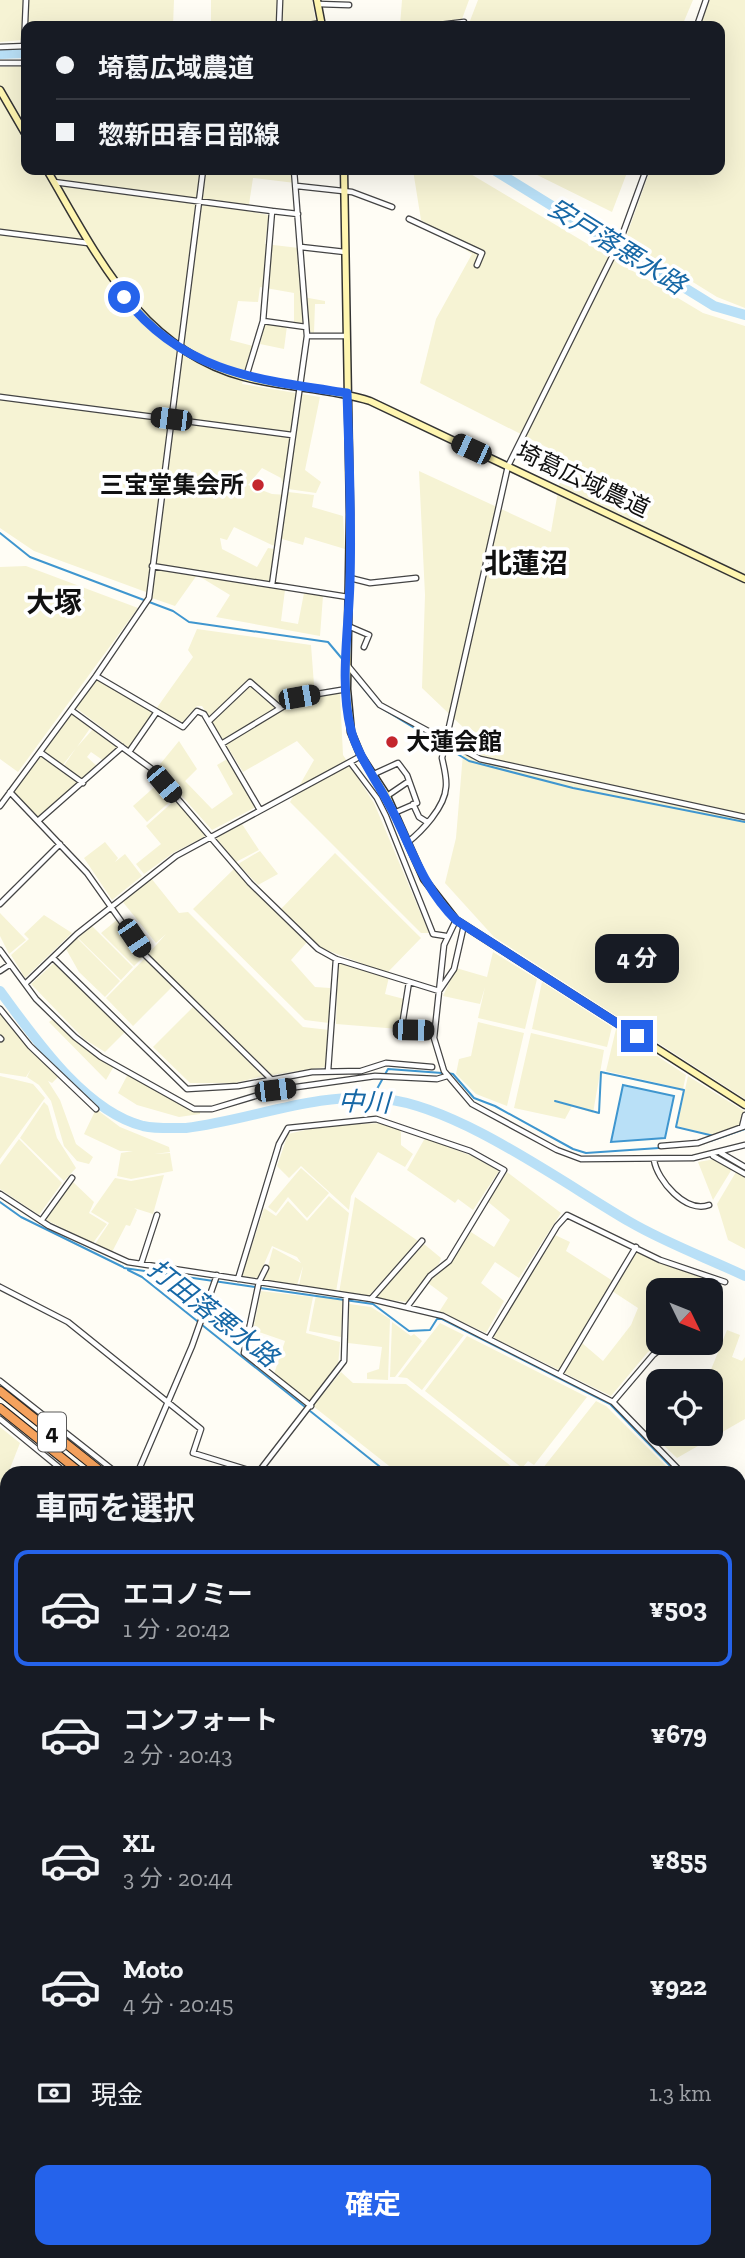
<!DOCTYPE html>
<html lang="ja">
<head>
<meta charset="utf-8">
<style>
	body { margin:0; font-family:"Zilla Slab","Noto Sans JP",serif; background:#242831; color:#f1f3f6; height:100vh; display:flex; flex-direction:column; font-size:26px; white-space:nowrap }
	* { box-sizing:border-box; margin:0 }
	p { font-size:23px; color:#9ea1a6 }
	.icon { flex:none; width:38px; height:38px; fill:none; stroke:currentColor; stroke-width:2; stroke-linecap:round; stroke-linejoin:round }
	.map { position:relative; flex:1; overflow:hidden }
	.details { position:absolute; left:0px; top:1466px; width:746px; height:793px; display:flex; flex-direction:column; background:#171b24; border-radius:21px 21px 0 0; box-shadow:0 7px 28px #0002 }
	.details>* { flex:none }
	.guide { position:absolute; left:21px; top:21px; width:704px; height:154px; border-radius:14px; box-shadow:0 7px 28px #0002; display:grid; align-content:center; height:154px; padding:0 35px; background:#171b24 }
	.needle { width:46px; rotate:133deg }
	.fabs { position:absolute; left:646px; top:1278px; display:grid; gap:14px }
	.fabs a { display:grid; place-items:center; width:77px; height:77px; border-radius:14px; background:#171b24; box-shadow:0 7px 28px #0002; font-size:35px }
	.end { position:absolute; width:32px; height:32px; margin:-16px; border:9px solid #2563eb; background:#fff; box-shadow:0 0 0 4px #fff }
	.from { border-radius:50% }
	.bubble { position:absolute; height:49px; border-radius:14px; background:#171b24; box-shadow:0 7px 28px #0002; font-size:23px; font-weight:700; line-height:49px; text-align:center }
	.car { position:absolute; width:21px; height:42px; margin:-21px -10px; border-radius:9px; box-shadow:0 0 5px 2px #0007; background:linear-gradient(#222 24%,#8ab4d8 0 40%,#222 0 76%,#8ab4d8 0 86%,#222 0) }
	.guide b { display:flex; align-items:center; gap:24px; height:66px; font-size:26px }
	.guide b+b { border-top:2px solid #363941 }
	.guide i { width:18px; height:18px; background:#f1f3f6 }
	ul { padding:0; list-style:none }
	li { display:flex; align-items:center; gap:21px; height:116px; margin:0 14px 10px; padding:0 21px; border:4px solid transparent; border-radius:14px }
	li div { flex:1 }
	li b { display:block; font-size:26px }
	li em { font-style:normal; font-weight:700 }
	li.selected { border-color:#2563eb }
	li>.icon { width:63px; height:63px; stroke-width:1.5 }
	h2 { padding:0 35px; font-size:32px; line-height:84px }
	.pay { display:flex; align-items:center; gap:18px; height:77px; padding:0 35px; font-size:26px }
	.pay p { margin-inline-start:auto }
	.primary-button { display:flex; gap:14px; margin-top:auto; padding:14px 35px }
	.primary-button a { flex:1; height:80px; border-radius:14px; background:#2563eb; color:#fff; font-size:28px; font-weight:700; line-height:80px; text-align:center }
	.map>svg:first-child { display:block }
	.farmland { fill:#f6f3d4 }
	.water { fill:#b9e0f7; stroke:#3f96cf; stroke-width:2 }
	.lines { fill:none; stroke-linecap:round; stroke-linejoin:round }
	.stream { stroke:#3f96cf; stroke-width:2 }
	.river { stroke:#b9e0f7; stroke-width:10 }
	.street-casing { stroke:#444; stroke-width:7 }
	.secondary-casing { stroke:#333; stroke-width:9 }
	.primary-casing { stroke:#222; stroke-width:10 }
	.highway-casing { stroke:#222; stroke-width:10 }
	.street { stroke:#fff; stroke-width:4.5 }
	.secondary { stroke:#fff6b0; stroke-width:6 }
	.primary { stroke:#f9d66b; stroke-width:7 }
	.highway { stroke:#f5a25d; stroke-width:8 }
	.route { stroke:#2563eb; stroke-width:9 }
	.poi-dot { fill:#c4262e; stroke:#fff; stroke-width:2.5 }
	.labels { text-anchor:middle; stroke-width:7; stroke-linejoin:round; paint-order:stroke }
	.shield { fill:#fff; stroke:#585858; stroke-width:2 }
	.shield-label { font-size:23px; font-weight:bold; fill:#111 }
	.street-label { font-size:24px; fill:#111; stroke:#fff }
	.poi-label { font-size:24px; font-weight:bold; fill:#111; stroke:#fff; text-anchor:end }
	.water-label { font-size:26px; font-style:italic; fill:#1768a6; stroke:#fff }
	.quarter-label { font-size:28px; font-weight:bold; fill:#111; stroke:#fff }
</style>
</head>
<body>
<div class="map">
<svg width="745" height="2258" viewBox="0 0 745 2258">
	<rect width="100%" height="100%" fill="#fffdf5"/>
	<path class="farmland" d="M 0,0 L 23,0 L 22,40 L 0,42 Z
		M 28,0 L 174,0 L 173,26 L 28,26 Z
		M 211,0 L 312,0 L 316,23 L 211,26 Z
		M 402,0 L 469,0 L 462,19 L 400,26 Z
		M 478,0 L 693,0 L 682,26 L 468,26 Z
		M 709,0 L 745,0 L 745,308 L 717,297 L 625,240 L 650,170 L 719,170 L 719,26 L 700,26 Z
		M 26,66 L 26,170 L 293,170 L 295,183 L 253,178 L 248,211 L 269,215 L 265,244 L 299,248 L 303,297 L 325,301 L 325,304 L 315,304 L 314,333 L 287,326 L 284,349 L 260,344 L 265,323 L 294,324 L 294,293 L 260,287 L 258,302 L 238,301 L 230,340 L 253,346 L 242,384 L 320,397 L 305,470 L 321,482 L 316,493 L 288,489 L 288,484 L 282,482 L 281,478 L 262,468 L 248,485 L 272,494 L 287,495 L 288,492 L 314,495 L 312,507 L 343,516 L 345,549 L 305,537 L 303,545 L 275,537 L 274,546 L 234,527 L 227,540 L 220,538 L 222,549 L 257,567 L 268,548 L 274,549 L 270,588 L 285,590 L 281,621 L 298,624 L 304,593 L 323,596 L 320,636 L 216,617 L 230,595 L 197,575 L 175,606 L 152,598 L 146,592 L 34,551 L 0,528 L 0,67 Z
		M 413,170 L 464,170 L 703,313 L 745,326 L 745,1099 L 494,937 L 445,883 L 456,838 L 465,729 L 422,688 L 425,595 L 419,471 L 551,532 L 564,456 L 420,383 L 436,319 L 472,254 L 421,220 Z
		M 527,170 L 628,170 L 612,212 Z
		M 26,566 L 138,608 L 18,772 L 0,759 L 0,567 Z
		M 197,629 L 311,645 L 315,698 L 340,693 L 343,755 L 374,803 L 429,933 L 421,933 L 290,802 L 314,760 L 297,741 L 243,772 L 202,706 L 197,706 L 181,724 L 156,709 L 193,657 L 188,650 Z
		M 97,679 L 154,713 L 129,748 L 76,708 Z
		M 71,712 L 91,727 L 77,747 L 93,729 L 118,748 L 104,761 L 91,752 L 87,757 L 98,767 L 82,781 L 63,767 L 76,748 L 62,766 L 42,751 Z
		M 179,741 L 197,769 L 185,781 L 212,809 L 233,794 L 217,765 L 229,758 L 258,806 L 212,830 L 157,768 Z
		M 38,754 L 80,785 L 40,819 L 12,790 Z
		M 160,782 L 174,798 L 147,822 L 133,806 Z
		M 176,799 L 206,836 L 173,853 L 144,874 L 136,864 L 161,844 L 146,826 Z
		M 242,824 L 259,850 L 236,862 L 216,838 Z
		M 105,842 L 118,858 L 115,862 L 125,854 L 142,876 L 112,900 L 84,858 Z
		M 260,851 L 278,874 L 258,885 L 238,864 Z
		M 335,853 L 421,938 L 387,973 L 321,948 L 286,917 L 307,942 L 291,960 L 315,987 L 330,988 L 329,1023 L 305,1020 L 193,909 L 236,867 L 279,911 Z
		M 151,878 L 179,913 L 188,912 L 303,1027 L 329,1030 L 326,1067 L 272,1075 L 148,954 L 166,934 L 156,943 L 122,901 Z
		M 0,913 L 26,940 L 9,954 L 0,936 Z
		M 44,915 L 72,933 L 25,978 L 11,955 L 29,939 L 24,934 Z
		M 118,919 L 145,955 L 134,966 L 101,933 Z
		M 91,925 L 133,967 L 121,980 L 78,938 Z
		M 77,938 L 120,981 L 105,997 L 79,972 L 66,949 Z
		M 493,952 L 537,979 L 525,1029 L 478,1018 L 485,987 L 480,1004 L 443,996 L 456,968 L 487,977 Z
		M 147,956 L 175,984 L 133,1026 L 106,998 Z
		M 338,962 L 389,977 L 385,994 L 404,999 L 399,1029 L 336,1024 Z
		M 54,963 L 125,1032 L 105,1052 L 84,1039 L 31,984 Z
		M 542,982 L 612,1027 L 607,1047 L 532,1029 Z
		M 193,1007 L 263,1076 L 235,1083 L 190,1083 L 153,1047 Z
		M 0,1010 L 59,1076 L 52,1083 L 48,1081 L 60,1100 L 76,1144 L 93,1157 L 89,1164 L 77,1161 L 64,1146 L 51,1101 L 39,1085 L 27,1077 L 31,1069 L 26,1077 L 0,1073 Z
		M 53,1019 L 81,1045 L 114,1066 L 106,1080 L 49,1022 Z
		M 478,1022 L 524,1033 L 507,1106 L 476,1094 L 456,1074 L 459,1059 L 471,1056 Z
		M 616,1029 L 686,1075 L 683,1089 L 606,1071 Z
		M 531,1033 L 604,1050 L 593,1113 L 572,1106 L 565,1119 L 514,1108 Z
		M 128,1074 L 200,1112 L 200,1114 L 179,1117 L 137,1105 L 118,1093 Z
		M 0,1076 L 33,1084 L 45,1098 L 0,1159 Z
		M 688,1076 L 744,1111 L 740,1126 L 716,1136 L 677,1126 Z
		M 44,1102 L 48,1106 L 57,1138 L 76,1168 L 64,1181 L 20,1138 Z
		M 96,1109 L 120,1127 L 169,1147 L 170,1152 L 154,1154 L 170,1153 L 173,1171 L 131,1179 L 117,1176 L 121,1153 L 133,1151 L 120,1151 L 84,1134 Z
		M 384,1123 L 401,1130 L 401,1145 L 413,1154 L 405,1167 L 378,1152 L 351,1196 L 349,1210 L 301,1166 L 289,1178 L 277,1166 L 288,1134 L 327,1125 Z
		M 425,1138 L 472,1156 L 499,1171 L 473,1210 L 458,1199 L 455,1203 L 448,1198 L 407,1170 Z
		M 19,1139 L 62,1183 L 39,1215 L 0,1189 L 0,1165 Z
		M 715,1159 L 732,1169 L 713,1200 L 698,1162 Z
		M 301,1168 L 329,1193 L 307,1218 L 288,1197 L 276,1213 L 268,1207 Z
		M 507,1172 L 561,1213 L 519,1278 L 495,1262 L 481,1283 L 504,1301 L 486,1333 L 439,1312 L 448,1298 L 428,1283 L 452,1261 L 471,1232 L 494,1247 L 510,1220 L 487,1201 Z
		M 736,1172 L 745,1177 L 745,1249 L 728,1240 L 717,1204 Z
		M 164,1175 L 153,1214 L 134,1208 L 137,1210 L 130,1226 L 126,1225 L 112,1252 L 95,1244 L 109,1223 L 91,1212 L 115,1178 L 131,1181 Z
		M 72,1181 L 94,1202 L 89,1213 L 107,1224 L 93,1243 L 44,1219 Z
		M 329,1196 L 349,1213 L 336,1292 L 299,1286 L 303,1266 L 297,1285 L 264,1280 L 273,1248 L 301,1263 L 297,1257 L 272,1246 L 258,1278 L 242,1276 L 264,1208 L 276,1216 L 288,1201 L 307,1221 Z
		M 355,1197 L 418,1241 L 369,1296 L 339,1293 Z
		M 555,1235 L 570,1242 L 566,1251 L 613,1281 L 559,1370 L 495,1339 L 493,1334 Z
		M 424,1244 L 441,1258 L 439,1264 L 428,1274 L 407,1302 L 374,1298 Z
		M 637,1252 L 704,1278 L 699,1290 L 658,1290 L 658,1342 L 664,1342 L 648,1352 L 611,1396 L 564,1373 L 582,1343 L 603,1361 L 631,1325 L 638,1308 L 612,1291 Z
		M 261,1291 L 313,1297 L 306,1333 L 340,1342 L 338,1367 L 309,1402 L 274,1374 L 285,1341 L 253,1330 Z
		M 316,1295 L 343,1299 L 341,1337 L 309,1331 Z
		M 349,1304 L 371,1307 L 390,1319 L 388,1380 L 367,1379 L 367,1373 L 379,1369 L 382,1347 L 348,1343 Z
		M 392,1322 L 411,1336 L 414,1334 L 422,1341 L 395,1377 L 390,1377 Z
		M 440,1323 L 464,1335 L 422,1390 L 407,1378 L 398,1377 Z
		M 727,1330 L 740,1335 L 732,1357 L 742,1361 L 745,1357 L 745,1419 L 677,1458 L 657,1439 L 662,1433 L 710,1433 L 710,1381 L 691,1380 L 710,1372 Z
		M 467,1336 L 587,1397 L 534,1465 L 528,1461 L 522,1468 L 425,1391 Z
		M 341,1372 L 353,1383 L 406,1384 L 520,1473 L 398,1473 L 313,1406 Z
		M 596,1401 L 606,1406 L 673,1473 L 539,1473 Z
		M 0,1427 L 20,1443 L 0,1494 Z
		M 745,1566 L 745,1913 L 743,1916 L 738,1914 L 738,1570 Z
		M 7,1598 L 7,1689 L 0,1685 L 0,1600 L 4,1602 Z
		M 0,1709 L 7,1713 L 7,2252 L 627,2252 L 625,2258 L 0,2258 Z
		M 739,1957 L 745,1960 L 745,2085 L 740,2106 Z
		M 740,2157 L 745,2158 L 745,2240 L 739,2238 Z"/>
	<path class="water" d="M 623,1085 L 674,1096 L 665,1138 L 611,1142 Z"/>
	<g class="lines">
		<path class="stream" d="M 0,533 L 30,557 L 173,611 L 189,622 L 328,642 L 344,661
			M 355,678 L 378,706 L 469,761 L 573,788 L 745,822
			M 447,1073 L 453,1074 L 474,1098 L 495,1106 L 573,1149 L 586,1153 L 659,1148
			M 372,1098 L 388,1069 L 442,1073
			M 555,1101 L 599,1113 L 601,1072 L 684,1090 L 676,1127 L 714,1136
			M 710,1141 L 745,1129
			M 725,1159 L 745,1171
			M 0,1202 L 21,1217 L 123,1267
			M 124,1268 L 255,1287
			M 128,1270 L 142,1277 L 389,1474
			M 260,1288 L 373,1304 L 409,1331 L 430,1330 L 437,1319 L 442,1319 L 610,1404 L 678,1474
			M 0,2140 L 7,2143
			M 327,2252 L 344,2258"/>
		<path class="river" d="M 0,54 L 26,53
			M 494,170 L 714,306 L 745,315
			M 0,991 C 34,1037 84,1111 143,1126 C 157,1129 172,1128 186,1128 C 252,1120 317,1091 385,1099 C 459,1107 563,1183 630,1222 C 666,1243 707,1258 745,1276"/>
		<defs>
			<path id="street" d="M 318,4 L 349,5
				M 279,25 L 287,26
				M 322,25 L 337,26
				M 279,26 L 280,0
				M 302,26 L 321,23
				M 431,26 L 464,22
				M 697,26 L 706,0
				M 0,47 L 26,46
				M 24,47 L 26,0
				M 0,63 L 26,63
				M 54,182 L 272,211 L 263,321 L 246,377
				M 297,186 L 352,192 L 392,207
				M 272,211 L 298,214
				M 409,219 L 482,253 L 477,265
				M 0,232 L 88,243
				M 301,247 L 345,252
				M 263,321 L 306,327
				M 307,336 L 345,336
				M 0,397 L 292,435
				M 152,566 L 348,597
				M 350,578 L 370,583 L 416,578
				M 272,585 L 307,336 L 294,170
				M 348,626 L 369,635 L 364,647
				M 348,666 L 380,705 L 480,759 L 745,817
				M 96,676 L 183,727 L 197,711 L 204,714 L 260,810
				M 71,710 L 152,769 L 250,883 L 318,949 L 336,959 L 439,991 L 454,969 L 464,925
				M 209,721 L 250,682 L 280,708
				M 223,743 L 299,697 L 347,689
				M 40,752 L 83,783
				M 129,752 L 156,713
				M 350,762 L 377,798 L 386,816 L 433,934 L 446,936
				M 374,774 L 398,763 L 407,775 L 417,803 L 394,813
				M 10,792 L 87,873 L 145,955 L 271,1079 L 275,1090
				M 387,796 L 409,781
				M 413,804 L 419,817 L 427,822
				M 0,806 L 96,676 L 149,598 L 203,170
				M 39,820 L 122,747
				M 407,843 C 422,831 445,807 446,787 C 447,778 444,767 442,758 L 508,466 L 620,241 L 646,170
				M 0,904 L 60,844
				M 456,920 L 444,945 L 434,1038 L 444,1071 L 472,1104 L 557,1150 L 581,1159 L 693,1158 L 745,1145
				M 0,950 L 36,999 L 75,1037 L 101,1057 L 194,1109 L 212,1109 L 275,1090 L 375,1076 L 437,1079 L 447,1076
				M 53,958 L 187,1089 L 238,1086 L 312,1072 L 361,1071 L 386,1063 L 432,1067
				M 0,971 L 9,965
				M 409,982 L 402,1026 L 413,1030 L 434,1030
				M 25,984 L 77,934 L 176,856 L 361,756
				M 0,1009 L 30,1046 L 96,1109
				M 0,1038 L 1,1039
				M 328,1071 L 336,959
				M 742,1127 L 745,1115
				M 661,1146 L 698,1143 L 745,1126
				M 721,1153 L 745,1167
				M 713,1156 L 745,1174
				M 654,1160 C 657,1180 686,1214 709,1205
				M 0,1194 L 49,1226 L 128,1262 L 371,1299 L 443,1316 L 613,1402 L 683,1474
				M 41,1221 L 72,1178
				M 141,1264 L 157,1215
				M 266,1268 L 259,1282 L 244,1353 L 311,1406
				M 238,1279 L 279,1144 L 288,1128 L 376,1119 L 470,1151 L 504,1170 L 449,1261 L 430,1276 L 407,1307
				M 0,1287 L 68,1322 L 201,1429 L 193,1453 L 258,1473
				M 704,1290 L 708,1279
				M 371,1299 L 422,1241
				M 489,1338 L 557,1226 L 567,1215 L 660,1260 L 725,1282
				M 560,1374 L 636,1247
				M 0,1381 L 118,1474
				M 613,1402 L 653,1355 L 670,1342
				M 0,1419 L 67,1474
				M 137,1474 L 192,1346 L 217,1275
				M 257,1474 L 344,1361 L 346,1296
				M 738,1531 L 745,1538
				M 0,1748 L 7,1752
				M 738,1919 L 745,1922
				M 738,1952 L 745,1955
				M 730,2252 L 743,2258
				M 436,2258 L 438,2252"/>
			<path id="secondary" d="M 317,0 L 322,26
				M 0,90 L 26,135
				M 47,170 C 97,255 140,349 244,377 C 285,388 329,388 370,401 L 745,579
				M 344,170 L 350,514 L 347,689 L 351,732 L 361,756 L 387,796 L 424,879 L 456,920 L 745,1105
				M 738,2148 L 745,2110
				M 721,2258 L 722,2252"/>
			<path id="primary" d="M 0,1693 L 7,1697
				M 738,2113 L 745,2117"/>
			<path id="highway" d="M 0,1391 L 104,1474
				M 0,1408 L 82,1474
				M 738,1928 L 745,1931
				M 738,1943 L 745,1946"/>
		</defs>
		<use href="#street" class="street-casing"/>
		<use href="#secondary" class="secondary-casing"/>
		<use href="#primary" class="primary-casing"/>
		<use href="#highway" class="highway-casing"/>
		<use href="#street" class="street"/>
		<use href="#secondary" class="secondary"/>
		<use href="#primary" class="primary"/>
		<use href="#highway" class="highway"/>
	</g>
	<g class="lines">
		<path class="route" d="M 124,297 C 183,373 259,380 347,393 C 349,456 352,518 350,580 C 349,628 339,683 351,730 C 358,758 384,791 397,820 C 414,856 427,892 456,920 L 637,1036"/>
	</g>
	<g class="poi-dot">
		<circle cx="258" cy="485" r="7"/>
		<circle cx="392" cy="742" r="7"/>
	</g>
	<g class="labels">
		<rect class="shield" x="38" y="1412.5" width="28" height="39" rx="5"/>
		<g class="shield-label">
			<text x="52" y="1440">4</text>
		</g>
		<g class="street-label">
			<text transform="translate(583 480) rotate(25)" y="8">埼葛広域農道</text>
		</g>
		<g class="poi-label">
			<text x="244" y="493">三宝堂集会所</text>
			<text x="406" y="750" text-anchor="start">大蓮会館</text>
		</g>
		<g class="water-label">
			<text transform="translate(617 246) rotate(32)" y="9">安戸落悪水路</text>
			<text transform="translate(364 1102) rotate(2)" y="9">中川</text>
			<text transform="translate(213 1313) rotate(38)" y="9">打田落悪水路</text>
		</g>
		<g class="quarter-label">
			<text x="526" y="573">北蓮沼</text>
			<text x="54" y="612">大塚</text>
		</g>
	</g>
</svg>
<div class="fabs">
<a><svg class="needle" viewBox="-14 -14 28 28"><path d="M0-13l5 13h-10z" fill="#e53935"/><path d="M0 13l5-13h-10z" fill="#9ea1a6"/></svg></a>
<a><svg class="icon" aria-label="locate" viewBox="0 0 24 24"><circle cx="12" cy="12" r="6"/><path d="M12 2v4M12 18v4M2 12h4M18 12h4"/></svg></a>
</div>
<i class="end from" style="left:124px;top:297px"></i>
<i class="end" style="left:637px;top:1036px"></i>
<div class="bubble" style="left:595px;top:934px;width:84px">4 分</div>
<i class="car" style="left:171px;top:419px;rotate:277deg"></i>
<i class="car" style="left:471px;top:449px;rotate:295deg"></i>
<i class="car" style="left:299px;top:697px;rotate:80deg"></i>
<i class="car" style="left:164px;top:784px;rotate:140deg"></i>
<i class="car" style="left:134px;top:938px;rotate:146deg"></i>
<i class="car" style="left:413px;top:1030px;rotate:91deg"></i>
<i class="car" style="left:275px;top:1090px;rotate:83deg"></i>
<div class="guide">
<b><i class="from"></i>埼葛広域農道</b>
<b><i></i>惣新田春日部線</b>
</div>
<section class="details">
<h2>車両を選択</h2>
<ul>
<li class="selected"><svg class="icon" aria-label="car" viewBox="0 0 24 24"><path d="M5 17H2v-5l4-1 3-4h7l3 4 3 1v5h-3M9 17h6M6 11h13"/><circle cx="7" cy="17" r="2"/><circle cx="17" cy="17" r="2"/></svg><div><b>エコノミー</b><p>1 分 · 20:42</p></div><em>¥503</em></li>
<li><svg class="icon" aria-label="car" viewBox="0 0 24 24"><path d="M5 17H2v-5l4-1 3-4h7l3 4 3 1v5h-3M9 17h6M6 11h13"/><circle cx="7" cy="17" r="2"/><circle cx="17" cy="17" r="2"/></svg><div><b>コンフォート</b><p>2 分 · 20:43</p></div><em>¥679</em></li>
<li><svg class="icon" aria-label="car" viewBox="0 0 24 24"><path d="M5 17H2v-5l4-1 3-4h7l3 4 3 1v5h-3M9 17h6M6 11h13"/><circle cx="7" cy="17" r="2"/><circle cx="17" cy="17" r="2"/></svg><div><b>XL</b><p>3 分 · 20:44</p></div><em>¥855</em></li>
<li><svg class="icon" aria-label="car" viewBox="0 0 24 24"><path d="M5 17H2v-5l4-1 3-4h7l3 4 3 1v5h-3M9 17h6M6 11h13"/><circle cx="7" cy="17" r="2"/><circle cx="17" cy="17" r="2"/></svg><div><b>Moto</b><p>4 分 · 20:45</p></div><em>¥922</em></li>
</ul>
<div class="pay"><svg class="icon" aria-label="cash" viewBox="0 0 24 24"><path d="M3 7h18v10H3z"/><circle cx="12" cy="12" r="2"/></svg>現金<p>1.3 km</p></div>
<div class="primary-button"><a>確定</a></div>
</section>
</div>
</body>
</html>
